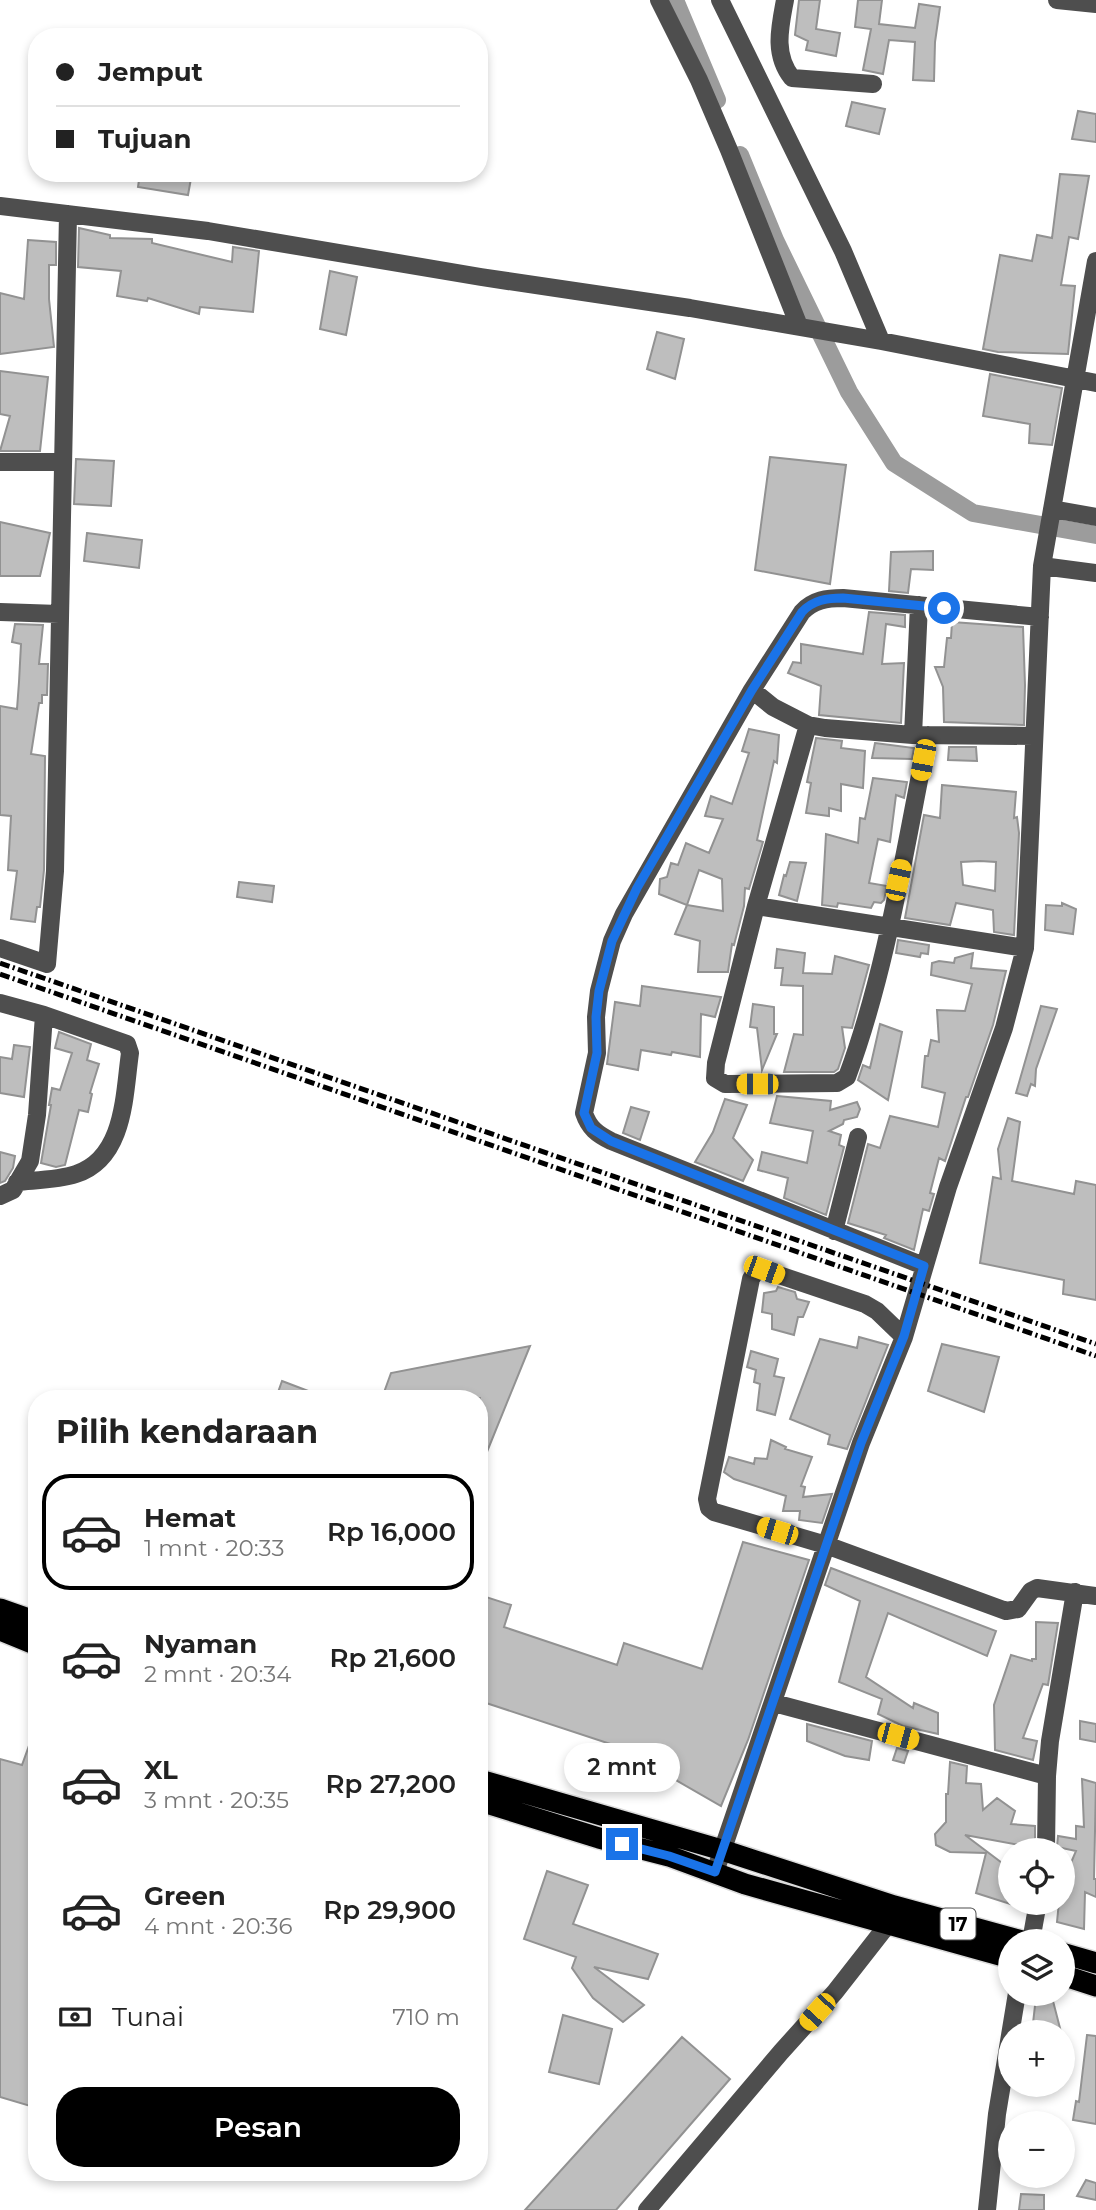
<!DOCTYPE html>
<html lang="id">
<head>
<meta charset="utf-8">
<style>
	body { margin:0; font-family:Montserrat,sans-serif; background:#f2f2f2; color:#222; height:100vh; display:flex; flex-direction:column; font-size:26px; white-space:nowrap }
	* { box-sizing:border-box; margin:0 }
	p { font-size:23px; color:#767676 }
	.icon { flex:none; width:38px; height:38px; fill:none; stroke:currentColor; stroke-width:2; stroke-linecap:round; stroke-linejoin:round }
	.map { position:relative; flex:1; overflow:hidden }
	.panel { position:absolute; left:28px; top:1390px; width:460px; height:791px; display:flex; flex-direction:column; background:#fff; border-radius:28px; box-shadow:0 4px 10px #0003 }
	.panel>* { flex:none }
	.top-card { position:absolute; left:28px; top:28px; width:460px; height:154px; border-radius:28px; box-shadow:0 4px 10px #0003; display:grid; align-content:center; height:154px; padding:0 28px; background:#fff }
	.tools { position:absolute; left:998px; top:1838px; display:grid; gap:14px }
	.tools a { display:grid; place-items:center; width:77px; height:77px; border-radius:50%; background:#fff; box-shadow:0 4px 10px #0003; font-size:35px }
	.end { position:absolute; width:32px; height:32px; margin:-16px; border:9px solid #1a73e8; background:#fff; box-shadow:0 0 0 4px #fff }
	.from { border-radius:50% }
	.bubble { position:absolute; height:49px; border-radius:24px; background:#fff; box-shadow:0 4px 10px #0003; font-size:23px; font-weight:600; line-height:49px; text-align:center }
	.car { position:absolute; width:21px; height:42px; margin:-21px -10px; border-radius:9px; box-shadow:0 0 5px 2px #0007; background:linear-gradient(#f5c518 24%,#345 0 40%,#f5c518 0 76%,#345 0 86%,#f5c518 0) }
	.top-card b { display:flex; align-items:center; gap:24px; height:66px; font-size:26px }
	.top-card b+b { border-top:2px solid #e0e0e0 }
	.top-card i { width:18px; height:18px; background:#222 }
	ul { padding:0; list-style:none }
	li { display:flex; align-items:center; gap:21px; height:116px; margin:0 14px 10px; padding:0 14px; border:4px solid transparent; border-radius:28px }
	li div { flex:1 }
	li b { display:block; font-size:26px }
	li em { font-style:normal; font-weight:600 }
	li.active { border-color:#000 }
	li>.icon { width:63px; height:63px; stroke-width:1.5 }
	h2 { padding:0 28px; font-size:32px; line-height:84px }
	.pay { display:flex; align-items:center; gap:18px; height:77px; padding:0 28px; font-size:26px }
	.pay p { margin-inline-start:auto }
	.button { display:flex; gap:14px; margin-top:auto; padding:14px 28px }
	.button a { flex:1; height:80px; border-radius:28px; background:#000; color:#fff; font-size:28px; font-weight:600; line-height:80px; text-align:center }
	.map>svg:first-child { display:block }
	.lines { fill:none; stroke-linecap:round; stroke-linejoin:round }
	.canal { stroke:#9c9c9c; stroke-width:18 }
	.building { fill:#bebebe; stroke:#929292; stroke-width:2; fill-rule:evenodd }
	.highway-casing { stroke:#dbdbdb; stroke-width:24 }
	.minor { stroke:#4e4e4e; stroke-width:18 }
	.highway { stroke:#000; stroke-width:21 }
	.rail { stroke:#000; stroke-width:5; stroke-dasharray:10 3.5 2 3.5; stroke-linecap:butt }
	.route { stroke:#1a73e8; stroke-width:9 }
	.labels { text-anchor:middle; stroke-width:5; stroke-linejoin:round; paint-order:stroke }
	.shield { fill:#fff; stroke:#4c4c4c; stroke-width:2 }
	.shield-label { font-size:19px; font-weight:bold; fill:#000 }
</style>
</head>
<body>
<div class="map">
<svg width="1096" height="2210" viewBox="0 0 1096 2210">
	<rect width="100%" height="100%" fill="#fff"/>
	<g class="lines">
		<path class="canal" d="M 675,0 L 717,100
			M 740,155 L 775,240 L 849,392 L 894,463 L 973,513 L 1096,535"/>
	</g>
	<path class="building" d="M 799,0 L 820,0 L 816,29 L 840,33 L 836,56 L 806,50 L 808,41 L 795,35 Z
		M 858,0 L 882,0 L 879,24 L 915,28 L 919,4 L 940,7 L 935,42 L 934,81 L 913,80 L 915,42 L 889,40 L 883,74 L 863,70 L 871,29 L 855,27 Z
		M 852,102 L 885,109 L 879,134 L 846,126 Z
		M 1078,111 L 1096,114 L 1096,142 L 1072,139 Z
		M 140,173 L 192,173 L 188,195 L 138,187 Z
		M 1060,174 L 1089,176 L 1078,239 L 1069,237 L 1061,285 L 1075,286 L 1068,354 L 998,352 L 983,349 L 1000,255 L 1032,261 L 1037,235 L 1052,238 Z
		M 79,228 L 110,235 L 110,238 L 152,239 L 152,243 L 232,262 L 233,247 L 259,251 L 253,312 L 200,307 L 199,314 L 148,298 L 147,301 L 117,296 L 121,271 L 78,267 Z
		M 28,240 L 56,242 L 56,265 L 49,265 L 49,299 L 54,347 L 0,354 L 0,293 L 24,299 Z
		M 330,271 L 357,277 L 346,335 L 320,329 Z
		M 657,332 L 684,339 L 675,379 L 647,369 Z
		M 0,371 L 48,377 L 40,451 L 0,451 L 10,416 L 0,414 Z
		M 990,374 L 1062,388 L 1052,445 L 1029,443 L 1030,424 L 983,416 Z
		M 770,457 L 846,465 L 830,584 L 755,570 Z
		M 76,459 L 114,461 L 111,506 L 74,504 Z
		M 0,522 L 50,533 L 40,576 L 0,576 Z
		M 87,533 L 142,540 L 139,568 L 84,561 Z
		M 933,551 L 933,570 L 911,569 L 908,593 L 889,591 L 891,552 Z
		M 869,612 L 905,615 L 905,627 L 886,624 L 882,664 L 904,663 L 901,723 L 819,715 L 821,686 L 788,673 L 793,662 L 801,663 L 801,644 L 863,654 Z
		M 952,622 L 1023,627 L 1025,685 L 1024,725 L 944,722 L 943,687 L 935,667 L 944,667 L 947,638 L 951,638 Z
		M 15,624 L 43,625 L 39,664 L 48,664 L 47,695 L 42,695 L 42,703 L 39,703 L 31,754 L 45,756 L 44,870 L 40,907 L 37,907 L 35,922 L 11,919 L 17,871 L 8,870 L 11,816 L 0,815 L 0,706 L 17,709 L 19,682 L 21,644 L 12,642 Z
		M 749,729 L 779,735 L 777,763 L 774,761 L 757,840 L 763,842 L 749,889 L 745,888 L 744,906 L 734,945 L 732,944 L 728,972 L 698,972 L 700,941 L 675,934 L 687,905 L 659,894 L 660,879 L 667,877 L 671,863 L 678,865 L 686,843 L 709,853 L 723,819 L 705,816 L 711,796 L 732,804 L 749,753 L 742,751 ZM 699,870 L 722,879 L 723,911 L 687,905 Z
		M 816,738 L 842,741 L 841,748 L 865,751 L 863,788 L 841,784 L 841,811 L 829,808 L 829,816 L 806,813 L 811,783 L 807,782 Z
		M 875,743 L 914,748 L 912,759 L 872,758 Z
		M 949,747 L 976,747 L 977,761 L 948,760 Z
		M 873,778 L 907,782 L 904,798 L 896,795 L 890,842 L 878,839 L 869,883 L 887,886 L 884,900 L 881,903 L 874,902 L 871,908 L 838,903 L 837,907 L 822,905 L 826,834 L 858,843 L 860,818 L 865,819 Z
		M 942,785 L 1016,792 L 1014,818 L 1017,817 L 1019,833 L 1014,935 L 994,932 L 993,910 L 956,903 L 950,925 L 905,918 L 924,815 L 940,818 ZM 980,861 L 996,862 L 995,891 L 963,885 L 961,862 Z
		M 790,862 L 806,863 L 797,901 L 779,895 L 784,875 L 786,876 Z
		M 239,882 L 274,886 L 272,902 L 237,897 Z
		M 1062,903 L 1076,909 L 1073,934 L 1045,930 L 1046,905 L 1062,906 Z
		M 898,940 L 929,945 L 928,954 L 921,953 L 920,957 L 896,953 Z
		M 777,949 L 805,953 L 803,973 L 832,974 L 835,956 L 869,965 L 852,1028 L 842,1027 L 845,1048 L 838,1069 L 834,1072 L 784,1072 L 794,1034 L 803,1035 L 803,986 L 781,985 L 783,968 L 775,968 Z
		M 973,953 L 971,968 L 1006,971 L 993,1025 L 968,1097 L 966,1097 L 945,1161 L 939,1158 L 930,1193 L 934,1194 L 929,1211 L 923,1209 L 914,1250 L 884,1238 L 886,1235 L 848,1223 L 868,1144 L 880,1148 L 890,1116 L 938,1127 L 945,1093 L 922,1087 L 925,1056 L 928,1056 L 931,1040 L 939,1042 L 937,1010 L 965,1011 L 972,984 L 931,975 L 932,963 L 939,961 L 954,963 L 955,958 Z
		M 642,986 L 721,997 L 715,1017 L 701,1014 L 700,1057 L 672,1052 L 671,1055 L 641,1050 L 638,1070 L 607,1064 L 615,1002 L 640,1006 Z
		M 753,1004 L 774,1007 L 774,1034 L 777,1034 L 762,1070 L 757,1028 L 750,1027 Z
		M 1041,1006 L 1057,1009 L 1036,1069 L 1035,1086 L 1031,1084 L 1027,1096 L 1016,1093 Z
		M 880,1024 L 902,1032 L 888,1100 L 858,1080 L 863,1065 L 870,1068 Z
		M 59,1032 L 91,1044 L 87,1060 L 99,1064 L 90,1093 L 92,1094 L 88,1112 L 79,1110 L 65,1165 L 56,1167 L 41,1163 L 51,1105 L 49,1105 L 52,1088 L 60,1090 L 72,1053 L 55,1048 Z
		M 14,1045 L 30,1047 L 24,1097 L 0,1093 L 0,1057 L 12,1059 Z
		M 777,1096 L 831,1101 L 830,1110 L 857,1102 L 860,1109 L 857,1117 L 844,1120 L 843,1124 L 829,1131 L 841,1135 L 839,1145 L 844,1147 L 826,1215 L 784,1198 L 788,1178 L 758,1170 L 762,1152 L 807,1163 L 813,1131 L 770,1123 Z
		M 725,1099 L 747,1105 L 733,1138 L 753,1160 L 743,1181 L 695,1162 L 713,1132 Z
		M 631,1107 L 649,1112 L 640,1140 L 623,1133 Z
		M 1008,1118 L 1020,1122 L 1012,1181 L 1074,1194 L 1076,1181 L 1096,1185 L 1096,1300 L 1063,1294 L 1064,1280 L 980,1263 L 993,1177 L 1001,1179 L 998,1149 Z
		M 0,1152 L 15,1156 L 13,1168 L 5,1181 L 0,1183 Z
		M 778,1287 L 795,1292 L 797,1299 L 809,1302 L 803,1317 L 798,1317 L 794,1335 L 772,1329 L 772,1314 L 762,1312 L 764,1293 L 776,1291 Z
		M 859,1337 L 888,1345 L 847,1449 L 828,1444 L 830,1435 L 790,1419 L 820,1339 L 857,1348 Z
		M 942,1344 L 999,1357 L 984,1412 L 928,1391 Z
		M 530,1346 L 480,1469 L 480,1398 L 382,1398 L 391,1373 Z
		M 751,1351 L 778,1359 L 774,1376 L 784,1378 L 775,1415 L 757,1410 L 760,1384 L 754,1382 L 756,1370 L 747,1367 Z
		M 282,1381 L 324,1397 L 324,1398 L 276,1398 Z
		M 771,1440 L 786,1447 L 785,1449 L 812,1457 L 801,1486 L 805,1487 L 803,1497 L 832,1494 L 822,1523 L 799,1520 L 800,1511 L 783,1511 L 786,1496 L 734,1479 L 724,1472 L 729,1457 L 754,1464 L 755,1458 L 767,1459 Z
		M 743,1542 L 809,1560 L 748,1740 L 721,1806 L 667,1775 L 671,1764 L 480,1701 L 480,1595 L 511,1605 L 504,1627 L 617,1665 L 624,1643 L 702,1669 Z
		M 831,1568 L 996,1631 L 987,1656 L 888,1613 L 866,1677 L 913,1708 L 914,1703 L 938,1713 L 938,1734 L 903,1726 L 878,1714 L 882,1699 L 839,1682 L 860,1601 L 825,1585 Z
		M 1036,1622 L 1058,1623 L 1048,1685 L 1043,1684 L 1023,1738 L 1037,1741 L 1033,1760 L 995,1750 L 994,1705 L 1011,1655 L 1032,1661 L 1032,1659 L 1036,1659 Z
		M 1080,1721 L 1096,1724 L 1096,1742 L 1080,1739 Z
		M 807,1724 L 872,1741 L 869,1760 L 845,1756 L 807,1741 Z
		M 35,1729 L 37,1730 L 37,2108 L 0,2097 L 0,1759 L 22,1765 Z
		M 897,1748 L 908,1751 L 904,1763 L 893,1760 Z
		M 950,1762 L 967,1766 L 966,1783 L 981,1784 L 983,1810 L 997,1798 L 1015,1811 L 1011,1824 L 1035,1826 L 1035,1848 L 965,1835 L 1010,1869 L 1010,1904 L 976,1893 L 986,1853 L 950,1852 L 936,1845 L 935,1834 L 946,1822 L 946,1794 L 948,1794 Z
		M 1082,1779 L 1096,1783 L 1094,1879 L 1096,1879 L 1096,1897 L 1085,1892 L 1084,1929 L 1057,1922 L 1059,1902 L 1062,1902 L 1062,1884 L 1076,1851 L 1057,1847 L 1058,1836 L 1076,1839 L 1076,1826 L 1084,1827 Z
		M 547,1871 L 588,1885 L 573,1924 L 658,1954 L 648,1979 L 594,1967 L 644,2005 L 623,2022 L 593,1998 L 572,1968 L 576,1957 L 524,1939 Z
		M 1036,1997 L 1053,2001 L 1061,2032 L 1032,2032 Z
		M 563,2015 L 612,2029 L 599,2084 L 549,2072 Z
		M 1087,2035 L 1096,2036 L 1096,2124 L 1073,2120 L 1076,2101 L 1079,2102 Z
		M 682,2037 L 730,2079 L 616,2210 L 525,2210 Z
		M 1086,2180 L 1096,2183 L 1096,2200 L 1077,2196 Z
		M 1021,2194 L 1044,2195 L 1044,2210 L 1019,2210 Z"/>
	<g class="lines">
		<defs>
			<path id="highway" d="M 0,1609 L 37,1622
				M 0,1630 L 37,1645
				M 480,1780 L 722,1850 L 894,1906 L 1022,1941
				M 480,1801 L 599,1838 L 669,1856 L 745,1884 L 1010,1958
				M 1062,1953 L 1096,1963
				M 1062,1975 L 1096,1986"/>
		</defs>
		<use href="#highway" class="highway-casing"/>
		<path class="minor" d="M 659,0 L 699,80 L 729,150 L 799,326
			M 720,0 L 843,251 L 881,341
			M 785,0 C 780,27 773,54 792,78 L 873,84
			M 1057,0 L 1096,4
			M 0,206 L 208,231 L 481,277 L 690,308 L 881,341 L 1096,383
			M 0,462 L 62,462
			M 1052,509 L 1096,517
			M 1042,566 L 1096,573
			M 0,612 L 59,614
			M 752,690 L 773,707 L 808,725 L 825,728 L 913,735 L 1033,736
			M 808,725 L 756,906 L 716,1063 L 715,1078 L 725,1084 L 837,1083 L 847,1077 C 887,970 905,847 928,735
			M 913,735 L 919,605
			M 756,906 L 1025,948
			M 0,948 L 47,964 L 55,871 L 68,214
			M 0,1003 L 44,1015 L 127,1044 L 130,1053 C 124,1095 125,1158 76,1174 C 58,1180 37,1180 17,1182
			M 0,1196 L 13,1190 L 30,1161 L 37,1115 L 44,1015
			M 834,1231 L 858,1137
			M 924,1266 L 611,1141 C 597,1134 589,1128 584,1113 L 597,1053 L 596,1017 L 599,991 L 612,941 L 624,914 L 752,690 L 802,612 C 813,600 827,598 843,598 L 1040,617
			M 904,1337 L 877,1311 L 865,1304 L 764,1270 L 755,1272 L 751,1279 L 707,1499 L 709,1508 L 714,1512 L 826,1545 L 1006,1611 L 1018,1609 L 1031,1591 L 1037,1588 L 1096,1596
			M 774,1703 L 1047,1776
			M 1046,1850 L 1047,1776 L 1050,1741 L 1075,1592
			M 715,1872 L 861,1443 L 904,1337 L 948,1187 L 1004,1028 L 1025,948 L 1042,566 L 1096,261
			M 1031,1941 L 1038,1902
			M 647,2210 L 781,2052 L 835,1992 L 889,1923 L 892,1914
			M 987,2210 L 997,2114 L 1017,1993"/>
		<use href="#highway" class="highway"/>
		<path class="rail" d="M 0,963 L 1096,1344
			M 0,974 L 1096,1356"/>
	</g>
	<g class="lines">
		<path class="route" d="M 622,1844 L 669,1856 L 715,1872 L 861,1443 L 904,1336 L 924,1266 L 611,1141 L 591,1128 L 584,1113 L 597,1053 L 596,1017 L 599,991 L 612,941 L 637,888 L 752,690 L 802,612 C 813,600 827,598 843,598 L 944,608"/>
	</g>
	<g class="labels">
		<rect class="shield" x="940.5" y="1908.5" width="35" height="31" rx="5"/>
		<g class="shield-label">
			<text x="958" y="1931">17</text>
		</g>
	</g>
</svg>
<div class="tools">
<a><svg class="icon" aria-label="locate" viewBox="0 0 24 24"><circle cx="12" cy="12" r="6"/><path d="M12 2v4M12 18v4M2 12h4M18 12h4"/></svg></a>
<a><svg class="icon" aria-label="layers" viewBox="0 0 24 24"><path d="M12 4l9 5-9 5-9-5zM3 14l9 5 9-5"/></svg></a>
<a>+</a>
<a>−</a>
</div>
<i class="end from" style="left:944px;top:608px"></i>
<i class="end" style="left:622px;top:1844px"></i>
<div class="bubble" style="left:564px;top:1743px;width:116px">2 mnt</div>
<i class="car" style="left:923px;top:760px;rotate:191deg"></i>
<i class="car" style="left:898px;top:880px;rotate:12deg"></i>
<i class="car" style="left:757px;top:1084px;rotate:270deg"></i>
<i class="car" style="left:764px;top:1270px;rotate:110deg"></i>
<i class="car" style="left:777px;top:1531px;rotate:287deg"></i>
<i class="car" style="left:898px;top:1736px;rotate:105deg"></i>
<i class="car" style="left:817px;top:2012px;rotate:222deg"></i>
<div class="top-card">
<b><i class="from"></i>Jemput</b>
<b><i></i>Tujuan</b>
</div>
<section class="panel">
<h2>Pilih kendaraan</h2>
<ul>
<li class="active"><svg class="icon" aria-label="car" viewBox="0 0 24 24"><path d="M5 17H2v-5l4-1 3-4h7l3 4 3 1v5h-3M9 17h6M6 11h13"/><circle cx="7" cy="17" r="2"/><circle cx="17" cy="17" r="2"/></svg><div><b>Hemat</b><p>1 mnt · 20:33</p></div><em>Rp 16,000</em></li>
<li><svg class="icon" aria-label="car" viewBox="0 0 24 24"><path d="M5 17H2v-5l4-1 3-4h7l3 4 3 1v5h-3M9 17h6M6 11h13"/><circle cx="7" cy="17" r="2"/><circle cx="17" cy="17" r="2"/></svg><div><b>Nyaman</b><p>2 mnt · 20:34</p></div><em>Rp 21,600</em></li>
<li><svg class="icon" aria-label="car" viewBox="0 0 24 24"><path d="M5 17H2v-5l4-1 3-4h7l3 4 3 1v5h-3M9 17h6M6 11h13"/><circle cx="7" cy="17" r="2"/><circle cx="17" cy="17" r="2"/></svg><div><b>XL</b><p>3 mnt · 20:35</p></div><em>Rp 27,200</em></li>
<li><svg class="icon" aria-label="car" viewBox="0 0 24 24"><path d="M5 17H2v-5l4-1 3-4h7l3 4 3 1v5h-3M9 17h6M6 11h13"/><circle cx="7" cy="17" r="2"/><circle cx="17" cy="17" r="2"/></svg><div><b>Green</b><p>4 mnt · 20:36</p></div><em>Rp 29,900</em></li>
</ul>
<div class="pay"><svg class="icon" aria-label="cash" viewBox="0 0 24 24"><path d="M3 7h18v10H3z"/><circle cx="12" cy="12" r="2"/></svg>Tunai<p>710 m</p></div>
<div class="button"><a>Pesan</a></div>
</section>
</div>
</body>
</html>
